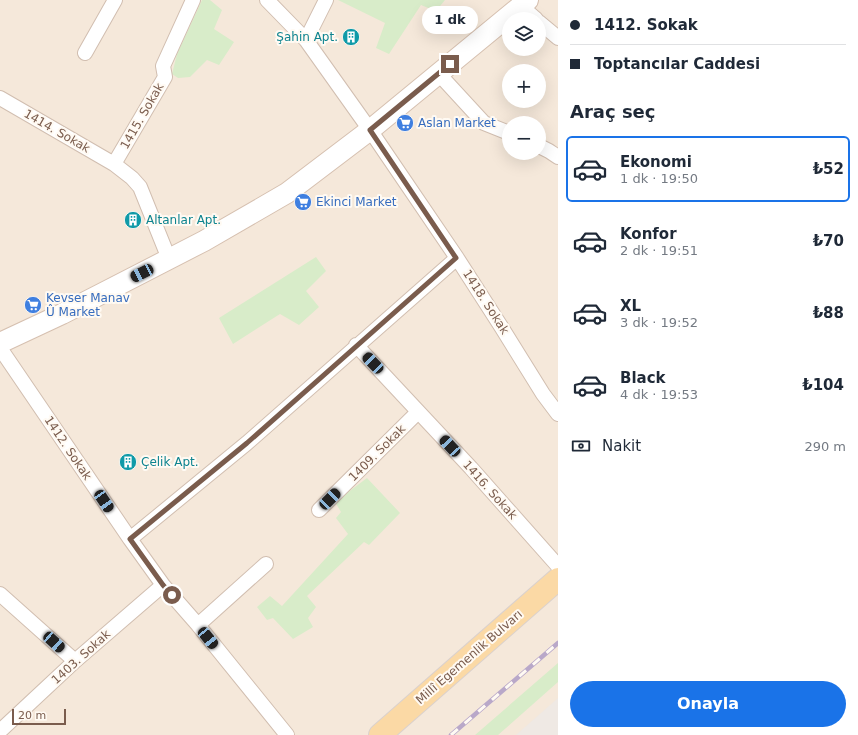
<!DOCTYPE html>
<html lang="tr">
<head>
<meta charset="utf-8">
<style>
	body { margin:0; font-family:"DejaVu Sans",sans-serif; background:#f2f2f3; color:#1f2937; height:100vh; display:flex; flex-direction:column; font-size:15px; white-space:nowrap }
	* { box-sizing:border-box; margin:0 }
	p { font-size:13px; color:#747a83 }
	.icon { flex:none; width:22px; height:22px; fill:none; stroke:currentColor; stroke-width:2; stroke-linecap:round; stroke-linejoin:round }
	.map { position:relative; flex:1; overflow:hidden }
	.details { display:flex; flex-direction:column; background:#fff; width:300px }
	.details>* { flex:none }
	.top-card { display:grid; align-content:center; height:88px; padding:0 12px; background:#fff }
	.controls { position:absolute; left:502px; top:12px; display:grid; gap:8px }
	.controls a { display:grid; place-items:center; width:44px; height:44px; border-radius:50%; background:#fff; box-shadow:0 4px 16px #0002; font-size:20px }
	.scale { position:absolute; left:12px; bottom:10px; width:54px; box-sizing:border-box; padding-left:4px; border:2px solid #7a5c4d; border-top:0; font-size:11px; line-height:14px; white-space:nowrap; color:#7a5c4d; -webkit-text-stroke:3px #fffaf3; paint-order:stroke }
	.end { position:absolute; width:18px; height:18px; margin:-9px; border:5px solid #7a5c4d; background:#fff; box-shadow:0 0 0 2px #fff }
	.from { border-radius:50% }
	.bubble { position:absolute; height:28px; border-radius:14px; background:#fff; box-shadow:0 4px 16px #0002; font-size:13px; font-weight:600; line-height:28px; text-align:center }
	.car { position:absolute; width:12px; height:24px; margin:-12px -6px; border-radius:5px; box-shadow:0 0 3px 1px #0007; background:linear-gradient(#222 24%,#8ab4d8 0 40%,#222 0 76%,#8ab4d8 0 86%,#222 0) }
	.top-card b { display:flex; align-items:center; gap:14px; height:38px; font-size:15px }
	.top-card b+b { border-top:1px solid #e0e1e3 }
	.top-card i { width:10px; height:10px; background:#1f2937 }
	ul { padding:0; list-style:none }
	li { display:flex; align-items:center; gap:12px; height:66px; margin:0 8px 6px; padding:0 4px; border:2px solid transparent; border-radius:6px }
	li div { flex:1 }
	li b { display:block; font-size:15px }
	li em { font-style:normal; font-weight:600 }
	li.selected { border-color:#1a73e8 }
	li>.icon { width:36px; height:36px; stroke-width:1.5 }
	h2 { padding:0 12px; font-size:18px; line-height:48px }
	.pay { display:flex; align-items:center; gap:10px; height:44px; padding:0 12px; font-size:15px }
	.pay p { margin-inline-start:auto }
	.cta { display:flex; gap:8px; margin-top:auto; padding:8px 12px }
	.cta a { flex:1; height:46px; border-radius:24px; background:#1a73e8; color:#fff; font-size:16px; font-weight:600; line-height:46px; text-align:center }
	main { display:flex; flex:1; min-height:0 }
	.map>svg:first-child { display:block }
	.residential { fill:#f5e8da; fill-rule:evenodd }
	.industrial { fill:#efe9e4 }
	.green { fill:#d8ecc9 }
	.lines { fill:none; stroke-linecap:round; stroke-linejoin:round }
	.street-casing { stroke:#d1beb0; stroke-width:16 }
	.secondary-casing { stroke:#d6c0b0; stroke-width:22 }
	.primary-casing { stroke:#dad1cd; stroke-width:24 }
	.street { stroke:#fff; stroke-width:14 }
	.secondary { stroke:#fff; stroke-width:20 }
	.primary { stroke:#fbd9a5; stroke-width:22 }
	.rail-casing { stroke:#b9a8c9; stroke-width:4.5 }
	.rail { stroke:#fffaf3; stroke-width:3; stroke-dasharray:9; stroke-linecap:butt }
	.route { stroke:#7a5c4d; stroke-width:5 }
	.labels { text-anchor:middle; stroke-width:4; stroke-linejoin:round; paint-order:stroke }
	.culture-label { font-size:12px; fill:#0d838f; stroke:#fffaf3; text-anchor:start }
	.street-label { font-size:12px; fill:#7a5c4d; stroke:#fffaf3 }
	.shop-label { font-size:12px; fill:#366cbe; stroke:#fffaf3; text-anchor:start }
</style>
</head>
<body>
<main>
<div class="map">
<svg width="558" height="735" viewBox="0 0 558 735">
	<rect width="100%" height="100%" fill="#fdf6ec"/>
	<path class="residential" d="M 0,0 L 558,0 L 558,735 L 0,735 ZM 509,19 L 539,19 L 539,49 L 509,49 ZM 509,71 L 539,71 L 539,101 L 509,101 ZM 509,123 L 539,123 L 539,153 L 509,153 Z"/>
	<path class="industrial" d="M 558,698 L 558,735 L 516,735 Z"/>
	<path class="green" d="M 202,0 L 210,0 L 222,10 L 214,29 L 234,42 L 219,65 L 207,60 L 190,77 L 178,78 L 172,74 L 177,54 Z
		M 338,0 L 445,0 L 436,11 L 421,5 L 389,54 L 376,48 L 385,23 Z
		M 316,257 L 326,271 L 306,291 L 319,307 L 299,325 L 280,314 L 233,344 L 219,318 Z
		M 367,478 L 400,513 L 369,545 L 364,542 L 307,596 L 316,607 L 308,618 L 313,627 L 293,639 L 273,618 L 267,620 L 257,607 L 270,596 L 282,606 L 348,534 L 336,518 L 341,512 L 335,502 Z
		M 558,663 L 558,682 L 498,735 L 475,735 Z"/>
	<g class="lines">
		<defs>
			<path id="street" d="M 267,0 L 306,40 L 370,130 L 457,258 L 502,328 L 543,394 L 558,414
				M 521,6 L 536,19
				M 539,22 L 558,38
				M 306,40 L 326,0
				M 85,53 L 115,0
				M 438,73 L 484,123 L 509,133
				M 0,98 L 114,164 L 132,178 L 140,187 L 169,259
				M 539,146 L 549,151 L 558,157
				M 114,164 L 165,77 L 163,66 L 193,0
				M 356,345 L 471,468 L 558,566
				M 0,348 L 130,539 L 163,585 L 198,625 L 287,735
				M 319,510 L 418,412
				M 130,539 L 247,443 L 457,258
				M 0,594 L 75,661
				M 198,625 L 266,564
				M 0,731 L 75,661 L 163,585"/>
			<path id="secondary" d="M 0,343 L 62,314 L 204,241 L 287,193 L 370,130 L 528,0"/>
			<path id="primary" d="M 380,735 L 558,579"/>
		</defs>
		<use href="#street" class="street-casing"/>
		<use href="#secondary" class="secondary-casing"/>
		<use href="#primary" class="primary-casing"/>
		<use href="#street" class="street"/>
		<use href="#secondary" class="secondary"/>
		<use href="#primary" class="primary"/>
		<defs>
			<path id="rail" d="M 451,735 L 558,643"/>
		</defs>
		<use href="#rail" class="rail-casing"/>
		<use href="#rail" class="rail"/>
	</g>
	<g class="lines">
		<path class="route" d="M 172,595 L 163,585 L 130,539 L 247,443 L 456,258 L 370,130 L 450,64"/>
	</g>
	<defs>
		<symbol id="building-disc" viewBox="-11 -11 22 22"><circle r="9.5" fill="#0f9aa8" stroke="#fffaf3"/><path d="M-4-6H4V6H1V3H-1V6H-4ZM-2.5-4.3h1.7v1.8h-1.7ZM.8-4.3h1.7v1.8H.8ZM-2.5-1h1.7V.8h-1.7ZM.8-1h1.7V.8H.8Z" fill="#fff"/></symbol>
		<symbol id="supermarket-disc" viewBox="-11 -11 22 22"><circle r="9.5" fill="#3f7fe0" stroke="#fffaf3"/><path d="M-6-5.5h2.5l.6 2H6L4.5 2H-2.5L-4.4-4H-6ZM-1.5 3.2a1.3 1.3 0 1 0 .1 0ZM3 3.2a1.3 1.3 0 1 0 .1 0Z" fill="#fff"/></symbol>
	</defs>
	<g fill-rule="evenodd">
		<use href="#building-disc" x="341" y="27" width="20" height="20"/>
		<use href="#supermarket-disc" x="395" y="113" width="20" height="20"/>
		<use href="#supermarket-disc" x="293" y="192" width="20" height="20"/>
		<use href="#building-disc" x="123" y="210" width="20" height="20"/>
		<use href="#supermarket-disc" x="23" y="295" width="20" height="20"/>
		<use href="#building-disc" x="118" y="452" width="20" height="20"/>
	</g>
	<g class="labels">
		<g class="culture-label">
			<text x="338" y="41" text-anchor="end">Şahin Apt.</text>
			<text x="146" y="224">Altanlar Apt.</text>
			<text x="141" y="466">Çelik Apt.</text>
		</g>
		<g class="street-label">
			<text transform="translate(142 116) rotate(-60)" y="4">1415. Sokak</text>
			<text transform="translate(57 131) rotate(30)" y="4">1414. Sokak</text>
			<text transform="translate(486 302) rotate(57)" y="4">1418. Sokak</text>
			<text transform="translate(68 448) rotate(56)" y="4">1412. Sokak</text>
			<text transform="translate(377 453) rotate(-45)" y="4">1409. Sokak</text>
			<text transform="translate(490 490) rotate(48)" y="4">1416. Sokak</text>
			<text transform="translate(81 657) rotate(-42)" y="4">1403. Sokak</text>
			<text transform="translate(469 657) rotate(-41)" y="4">Millî Egemenlik Bulvarı</text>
		</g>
		<g class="shop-label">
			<text x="418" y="127">Aslan Market</text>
			<text x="316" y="206">Ekinci Market</text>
			<text x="46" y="302">Kevser Manav<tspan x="46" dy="14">Û Market</tspan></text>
		</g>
	</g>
</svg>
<div class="controls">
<a><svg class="icon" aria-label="layers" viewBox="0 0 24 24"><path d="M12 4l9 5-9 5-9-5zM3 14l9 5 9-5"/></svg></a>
<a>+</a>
<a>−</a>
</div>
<div class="scale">20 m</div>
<i class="end from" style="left:172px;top:595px"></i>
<i class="end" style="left:450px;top:64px"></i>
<div class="bubble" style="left:422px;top:6px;width:56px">1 dk</div>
<i class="car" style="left:142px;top:273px;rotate:243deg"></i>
<i class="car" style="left:373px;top:363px;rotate:316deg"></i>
<i class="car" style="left:450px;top:446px;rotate:317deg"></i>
<i class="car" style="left:330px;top:499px;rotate:45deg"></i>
<i class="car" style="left:104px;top:501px;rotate:146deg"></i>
<i class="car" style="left:208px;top:638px;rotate:141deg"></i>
<i class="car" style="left:54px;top:642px;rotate:132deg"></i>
</div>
<section class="details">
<div class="top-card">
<b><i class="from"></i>1412. Sokak</b>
<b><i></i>Toptancılar Caddesi</b>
</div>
<h2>Araç seç</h2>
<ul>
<li class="selected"><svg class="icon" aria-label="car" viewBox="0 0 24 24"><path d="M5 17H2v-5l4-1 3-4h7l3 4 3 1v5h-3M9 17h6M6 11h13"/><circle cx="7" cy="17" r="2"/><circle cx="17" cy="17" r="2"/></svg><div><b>Ekonomi</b><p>1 dk · 19:50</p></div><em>₺52</em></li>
<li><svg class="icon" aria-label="car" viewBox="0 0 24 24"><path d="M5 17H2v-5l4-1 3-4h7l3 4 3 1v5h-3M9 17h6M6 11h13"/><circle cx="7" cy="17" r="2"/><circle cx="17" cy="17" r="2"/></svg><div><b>Konfor</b><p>2 dk · 19:51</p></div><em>₺70</em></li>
<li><svg class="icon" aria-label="car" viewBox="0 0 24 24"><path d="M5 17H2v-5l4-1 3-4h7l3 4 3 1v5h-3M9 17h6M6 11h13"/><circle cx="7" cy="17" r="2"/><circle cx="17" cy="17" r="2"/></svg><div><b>XL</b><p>3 dk · 19:52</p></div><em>₺88</em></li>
<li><svg class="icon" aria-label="car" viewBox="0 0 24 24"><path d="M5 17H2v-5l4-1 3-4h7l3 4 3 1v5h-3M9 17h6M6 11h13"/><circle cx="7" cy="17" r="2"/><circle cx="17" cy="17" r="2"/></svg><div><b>Black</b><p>4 dk · 19:53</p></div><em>₺104</em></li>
</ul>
<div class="pay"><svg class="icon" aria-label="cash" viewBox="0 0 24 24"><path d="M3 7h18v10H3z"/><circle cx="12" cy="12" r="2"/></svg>Nakit<p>290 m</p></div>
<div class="cta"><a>Onayla</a></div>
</section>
</main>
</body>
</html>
